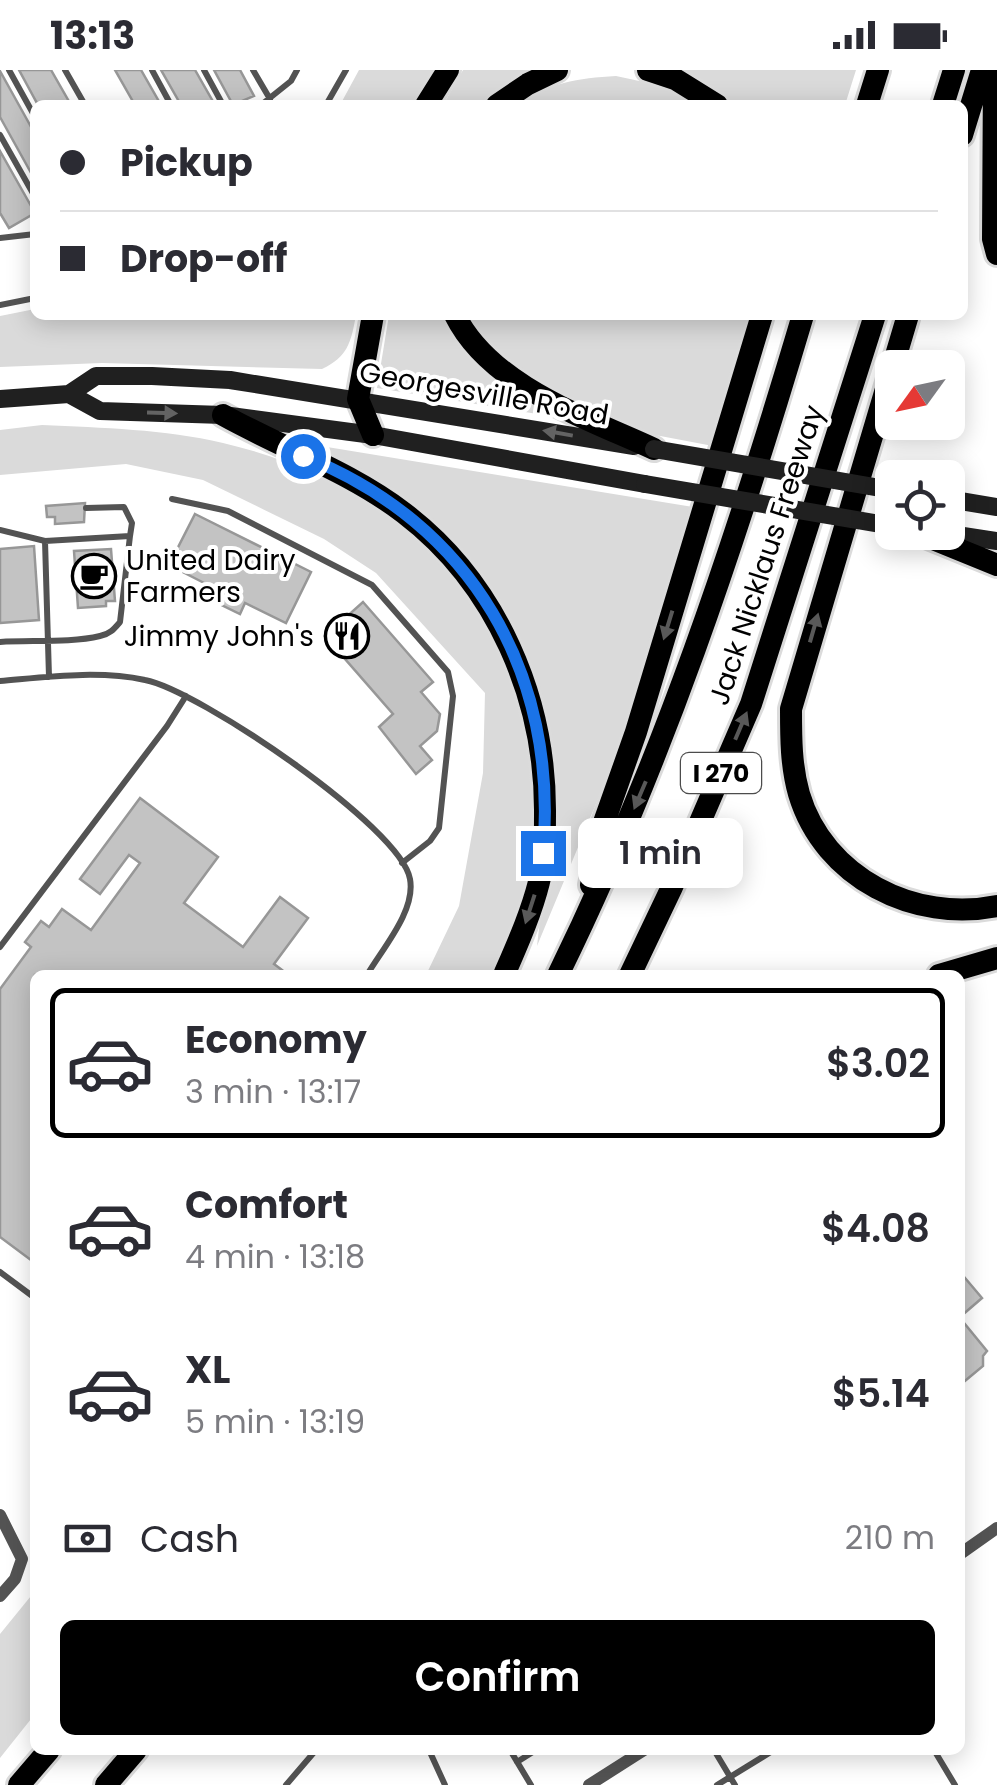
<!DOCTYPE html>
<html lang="en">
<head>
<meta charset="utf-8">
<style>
	body { margin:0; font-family:Poppins,sans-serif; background:#f2f2f3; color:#2b2b33; height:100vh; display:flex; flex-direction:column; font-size:38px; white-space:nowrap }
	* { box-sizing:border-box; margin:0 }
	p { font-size:32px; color:#7c7c81 }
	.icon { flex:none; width:55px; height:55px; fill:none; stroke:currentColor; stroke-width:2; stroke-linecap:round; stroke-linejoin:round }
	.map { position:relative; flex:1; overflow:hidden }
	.sheet { position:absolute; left:30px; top:900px; width:935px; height:785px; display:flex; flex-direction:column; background:#fff; border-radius:15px; box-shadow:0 5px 25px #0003 }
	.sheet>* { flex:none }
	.banner { position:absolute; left:30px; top:30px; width:938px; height:220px; border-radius:15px; box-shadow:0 5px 25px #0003; display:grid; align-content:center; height:220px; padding:0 30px; background:#fff }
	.needle { width:65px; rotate:237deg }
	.fabs { position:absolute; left:875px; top:280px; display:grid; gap:20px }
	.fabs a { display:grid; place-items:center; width:90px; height:90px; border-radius:15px; background:#fff; box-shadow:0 5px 25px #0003; font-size:50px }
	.end { position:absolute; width:45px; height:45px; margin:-22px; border:12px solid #1a73e8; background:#fff; box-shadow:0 0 0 5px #fff }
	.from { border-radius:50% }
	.bubble { position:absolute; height:70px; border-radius:15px; background:#fff; box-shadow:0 5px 25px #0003; font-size:32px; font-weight:600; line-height:70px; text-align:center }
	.banner b { display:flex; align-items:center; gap:35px; height:95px; font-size:38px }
	.banner b+b { border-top:2px solid #e1e1e2 }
	.banner i { width:25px; height:25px; background:#2b2b33 }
	ul { padding:18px 0 0; list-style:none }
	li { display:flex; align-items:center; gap:30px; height:150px; margin:0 20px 15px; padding:0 10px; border:5px solid transparent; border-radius:15px }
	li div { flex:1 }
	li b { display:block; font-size:38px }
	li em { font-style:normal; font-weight:600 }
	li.active { border-color:#000 }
	li>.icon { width:90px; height:90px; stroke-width:1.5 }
	.pay { display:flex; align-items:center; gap:25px; height:110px; padding:0 30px; font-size:38px }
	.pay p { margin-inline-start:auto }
	.cta { display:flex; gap:20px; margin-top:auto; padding:20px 30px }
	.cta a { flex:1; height:115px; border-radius:15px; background:#000; color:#fff; font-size:40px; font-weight:600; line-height:115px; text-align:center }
	.status { display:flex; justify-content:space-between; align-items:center; height:70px; padding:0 50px; background:#fff; direction:ltr }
	.status svg { height:28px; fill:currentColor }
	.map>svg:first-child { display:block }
	.green { fill:#dadada }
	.building { fill:#c3c3c3; stroke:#979797; stroke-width:2.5 }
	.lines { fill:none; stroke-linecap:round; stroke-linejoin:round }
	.motorway-casing { stroke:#dbdbdb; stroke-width:28 }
	.service { stroke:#535353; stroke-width:6 }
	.minor { stroke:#535353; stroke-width:12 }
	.secondary { stroke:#202020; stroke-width:18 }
	.motorway { stroke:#000; stroke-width:22 }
	.secondary-bridge { stroke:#202020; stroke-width:18 }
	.oneway { fill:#636363 }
	.oneway2 { fill:#595959 }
	.route { stroke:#1a73e8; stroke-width:12 }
	.labels { text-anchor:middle; stroke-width:8; stroke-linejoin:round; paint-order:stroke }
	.shield { fill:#fff; stroke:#4c4c4c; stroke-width:2.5 }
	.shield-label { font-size:25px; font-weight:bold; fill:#000 }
	.street-label { font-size:28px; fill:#000; stroke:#fff }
	.poi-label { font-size:28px; fill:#000; stroke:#fff; text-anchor:start }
</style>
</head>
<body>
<div class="status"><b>13:13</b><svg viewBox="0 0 49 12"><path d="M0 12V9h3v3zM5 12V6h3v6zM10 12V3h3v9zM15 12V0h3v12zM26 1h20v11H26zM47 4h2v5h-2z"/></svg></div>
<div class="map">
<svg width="997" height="1715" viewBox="0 0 997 1715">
	<rect width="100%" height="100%" fill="#fff"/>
	<path class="green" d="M 359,0 L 435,0 L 413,35 L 340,35 Z
		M 463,0 L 543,0 L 488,35 L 443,35 Z
		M 674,0 L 856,0 L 845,35 L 730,35 L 717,21 Z
		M 616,6 L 658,15 L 697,35 L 517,35 C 548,13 578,8 616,6 Z
		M 35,239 L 35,245 L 356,245 C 351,272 348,287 322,299 L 102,293 L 0,297 L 0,246 Z
		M 389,245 L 445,245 L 556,347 L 377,318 Z
		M 466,245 L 751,245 L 713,376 L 655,365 L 543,318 L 503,290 Z
		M 42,355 C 103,358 164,359 223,373 C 352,403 470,484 515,612 C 520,628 529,646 531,662 C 534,682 533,703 533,723 C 534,743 537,764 535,784 C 529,827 511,865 493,905 L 426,905 L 459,836 L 483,703 L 485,623 L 376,503 L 324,469 L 203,410 L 126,394 L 0,405 L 0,360 Z
		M 321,376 L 693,437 L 613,693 L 537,876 L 554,727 L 486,517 L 319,382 Z
		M 35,1521 L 35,1644 L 0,1688 L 0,1564 Z"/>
	<path class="building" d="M 19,0 L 51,0 L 71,35 L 38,35 Z
		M 115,0 L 141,0 L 161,35 L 135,35 Z
		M 161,0 L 195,0 L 215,35 L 181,35 Z
		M 214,0 L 240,0 L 254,26 L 233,35 Z
		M 0,1 L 35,64 L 35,110 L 0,47 Z
		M 0,81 L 35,143 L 9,158 L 0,143 Z
		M 85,433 L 84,452 L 55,454 L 55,447 L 47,447 L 46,436 Z
		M 195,444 L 311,502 L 286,553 L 245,533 L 240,544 L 205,527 L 210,516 L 169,495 Z
		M 34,476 L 39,550 L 0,553 L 0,479 Z
		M 111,479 L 115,531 L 106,531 L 106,536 L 78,538 L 74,481 Z
		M 363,532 L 433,612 L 421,622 L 440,644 L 437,661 L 420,676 L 432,690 L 416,704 L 379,657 L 393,644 L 325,566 Z
		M 140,728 L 218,787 L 184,833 L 243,877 L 280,827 L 308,848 L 274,894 L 282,900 L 278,905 L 35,905 L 35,1193 L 0,1167 L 0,919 L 31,877 L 25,872 L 41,851 L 49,857 L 62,839 L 91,860 L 140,793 L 129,785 L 100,824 L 80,809 Z
		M 960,1202 L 982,1228 L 960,1247 Z
		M 960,1248 L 987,1281 L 983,1286 L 983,1296 L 960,1315 Z"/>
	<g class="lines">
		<defs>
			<path id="motorway" d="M 648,0 L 675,9 L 717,35
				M 994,0 L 993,169 L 997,184
				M 426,35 L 448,0
				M 497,35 L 528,14 L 557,0
				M 867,35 L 878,0
				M 943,35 L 954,0
				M 962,65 L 982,0
				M 455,245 C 490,316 587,348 654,379
				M 908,245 L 791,639 C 791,668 791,696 799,724 C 824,808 915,853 997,836
				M 223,345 C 284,379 349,401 404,443 C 497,514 546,629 545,744 C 545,766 545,791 539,812 C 531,844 517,875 504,905
				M 373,365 L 358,329 L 373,245
				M 916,462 L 997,495
				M 591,815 L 601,761 L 636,662 L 762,245
				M 558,905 C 662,693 736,471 803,245
				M 630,905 L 672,817 L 751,634 L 875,245
				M 939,905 L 997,888
				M 19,1715 L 49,1680
				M 106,1715 L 136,1680"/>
		</defs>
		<use href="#motorway" class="motorway-casing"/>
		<path class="service" d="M 9,0 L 35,47
			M 65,0 L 85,35
			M 152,0 L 171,35
			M 204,0 L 223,35
			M 253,0 L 270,29
			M 261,35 L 291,11 L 297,0
			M 326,35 L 346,0
			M 0,65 L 35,127
			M 0,168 L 35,164
			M 0,235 L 35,228
			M 172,429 L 228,441 L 372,515 L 448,602 L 453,626 L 439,758 L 430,771 L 402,793
			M 86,438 L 124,437 L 132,453 L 130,466
			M 0,460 L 45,471
			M 0,572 C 31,570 71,573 100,566 C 110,564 114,559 120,552 L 130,466 L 45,471 L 49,607
			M 0,611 C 47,607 98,600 145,610 C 198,620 401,757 410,809 C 416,841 382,879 367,905
			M 0,877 L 167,656 L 186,626
			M 0,1202 L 35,1228
			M 429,1680 L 445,1715
			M 510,1680 L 531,1715
			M 714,1680 L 735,1715
			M 934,1680 L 955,1715
			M 517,1692 L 536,1680
			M 286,1715 L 316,1680
			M 717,1715 L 774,1680"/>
		<path class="minor" d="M 0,1445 L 22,1489 L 15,1509 L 0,1526
			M 960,1484 L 997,1458
			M 589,1715 L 644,1680"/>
		<path class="secondary" d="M 69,324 L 100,341 L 223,345 L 373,365 L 645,414
			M 0,329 L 69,324 L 96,306 L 152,306 L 230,310 L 634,376
			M 948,429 L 997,437
			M 937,462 L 997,471"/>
		<use href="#motorway" class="motorway"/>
		<path class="secondary-bridge" d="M 654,379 L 892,420
			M 645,414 L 892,456"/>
	</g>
	<defs><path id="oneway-solid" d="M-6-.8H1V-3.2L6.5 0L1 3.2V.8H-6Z" transform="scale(2.5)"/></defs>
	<g class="oneway">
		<use href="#oneway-solid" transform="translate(162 343) rotate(2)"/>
		<use href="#oneway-solid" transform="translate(558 363) rotate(-170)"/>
	</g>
	<g class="oneway2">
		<use href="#oneway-solid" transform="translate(668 555) rotate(107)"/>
		<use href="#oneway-solid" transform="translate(814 558) rotate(-74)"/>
		<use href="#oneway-solid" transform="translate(741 656) rotate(-67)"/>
		<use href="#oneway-solid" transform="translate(640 725) rotate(113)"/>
		<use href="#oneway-solid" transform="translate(530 839) rotate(108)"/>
	</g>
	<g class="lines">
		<path class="route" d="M 303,386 C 472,453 559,604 543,783"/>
	</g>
	<defs>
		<symbol id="cafe-ring" viewBox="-11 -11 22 22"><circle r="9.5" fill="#fff" stroke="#000" stroke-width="1.5"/><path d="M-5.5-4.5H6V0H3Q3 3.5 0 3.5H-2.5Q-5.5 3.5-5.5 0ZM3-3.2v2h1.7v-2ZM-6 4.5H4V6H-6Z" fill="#000"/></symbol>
		<symbol id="restaurant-ring" viewBox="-11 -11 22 22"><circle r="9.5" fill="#fff" stroke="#000" stroke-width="1.5"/><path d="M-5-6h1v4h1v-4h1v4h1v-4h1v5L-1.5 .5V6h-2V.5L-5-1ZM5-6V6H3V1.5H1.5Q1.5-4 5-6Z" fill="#000"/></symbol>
	</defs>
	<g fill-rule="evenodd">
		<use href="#cafe-ring" x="69" y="481" width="50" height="50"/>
		<use href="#restaurant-ring" x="322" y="541" width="50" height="50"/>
	</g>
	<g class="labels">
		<rect class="shield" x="681" y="683" width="80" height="40" rx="8"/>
		<g class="shield-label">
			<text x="721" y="712">I 270</text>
		</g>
		<g class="street-label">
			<text transform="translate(484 323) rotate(10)" y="10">Georgesville Road</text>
			<text transform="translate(766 485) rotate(-72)" y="10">Jack Nicklaus Freeway</text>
		</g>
		<g class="poi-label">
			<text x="126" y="500">United Dairy<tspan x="126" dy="32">Farmers</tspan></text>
			<text x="314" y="576" text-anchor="end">Jimmy John's</text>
		</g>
	</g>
</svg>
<div class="fabs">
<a><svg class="needle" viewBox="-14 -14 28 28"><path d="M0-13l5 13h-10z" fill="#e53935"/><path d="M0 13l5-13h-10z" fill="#7c7c81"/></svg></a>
<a><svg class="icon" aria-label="locate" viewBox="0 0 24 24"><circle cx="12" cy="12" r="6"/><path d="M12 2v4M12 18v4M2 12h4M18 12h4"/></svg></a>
</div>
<i class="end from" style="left:303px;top:386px"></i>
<i class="end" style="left:543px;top:783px"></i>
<div class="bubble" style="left:578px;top:748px;width:165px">1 min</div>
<div class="banner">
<b><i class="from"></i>Pickup</b>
<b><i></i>Drop-off</b>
</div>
<section class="sheet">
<ul>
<li class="active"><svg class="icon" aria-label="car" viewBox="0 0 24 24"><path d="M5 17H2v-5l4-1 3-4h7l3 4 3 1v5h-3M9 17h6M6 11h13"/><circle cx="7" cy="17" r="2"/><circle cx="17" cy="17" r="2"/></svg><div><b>Economy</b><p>3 min · 13:17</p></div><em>$3.02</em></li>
<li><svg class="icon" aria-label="car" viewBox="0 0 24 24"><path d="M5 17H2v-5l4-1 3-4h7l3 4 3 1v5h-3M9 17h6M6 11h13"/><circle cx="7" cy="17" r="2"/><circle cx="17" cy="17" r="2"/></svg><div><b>Comfort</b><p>4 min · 13:18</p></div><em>$4.08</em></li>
<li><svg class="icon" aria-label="car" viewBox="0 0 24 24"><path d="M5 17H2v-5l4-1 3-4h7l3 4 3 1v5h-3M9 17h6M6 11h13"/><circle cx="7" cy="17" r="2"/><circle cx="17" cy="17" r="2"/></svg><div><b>XL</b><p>5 min · 13:19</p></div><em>$5.14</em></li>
</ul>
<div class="pay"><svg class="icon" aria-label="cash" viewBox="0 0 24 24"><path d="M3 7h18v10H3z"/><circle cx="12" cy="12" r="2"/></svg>Cash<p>210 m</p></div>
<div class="cta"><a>Confirm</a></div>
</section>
</div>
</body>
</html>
